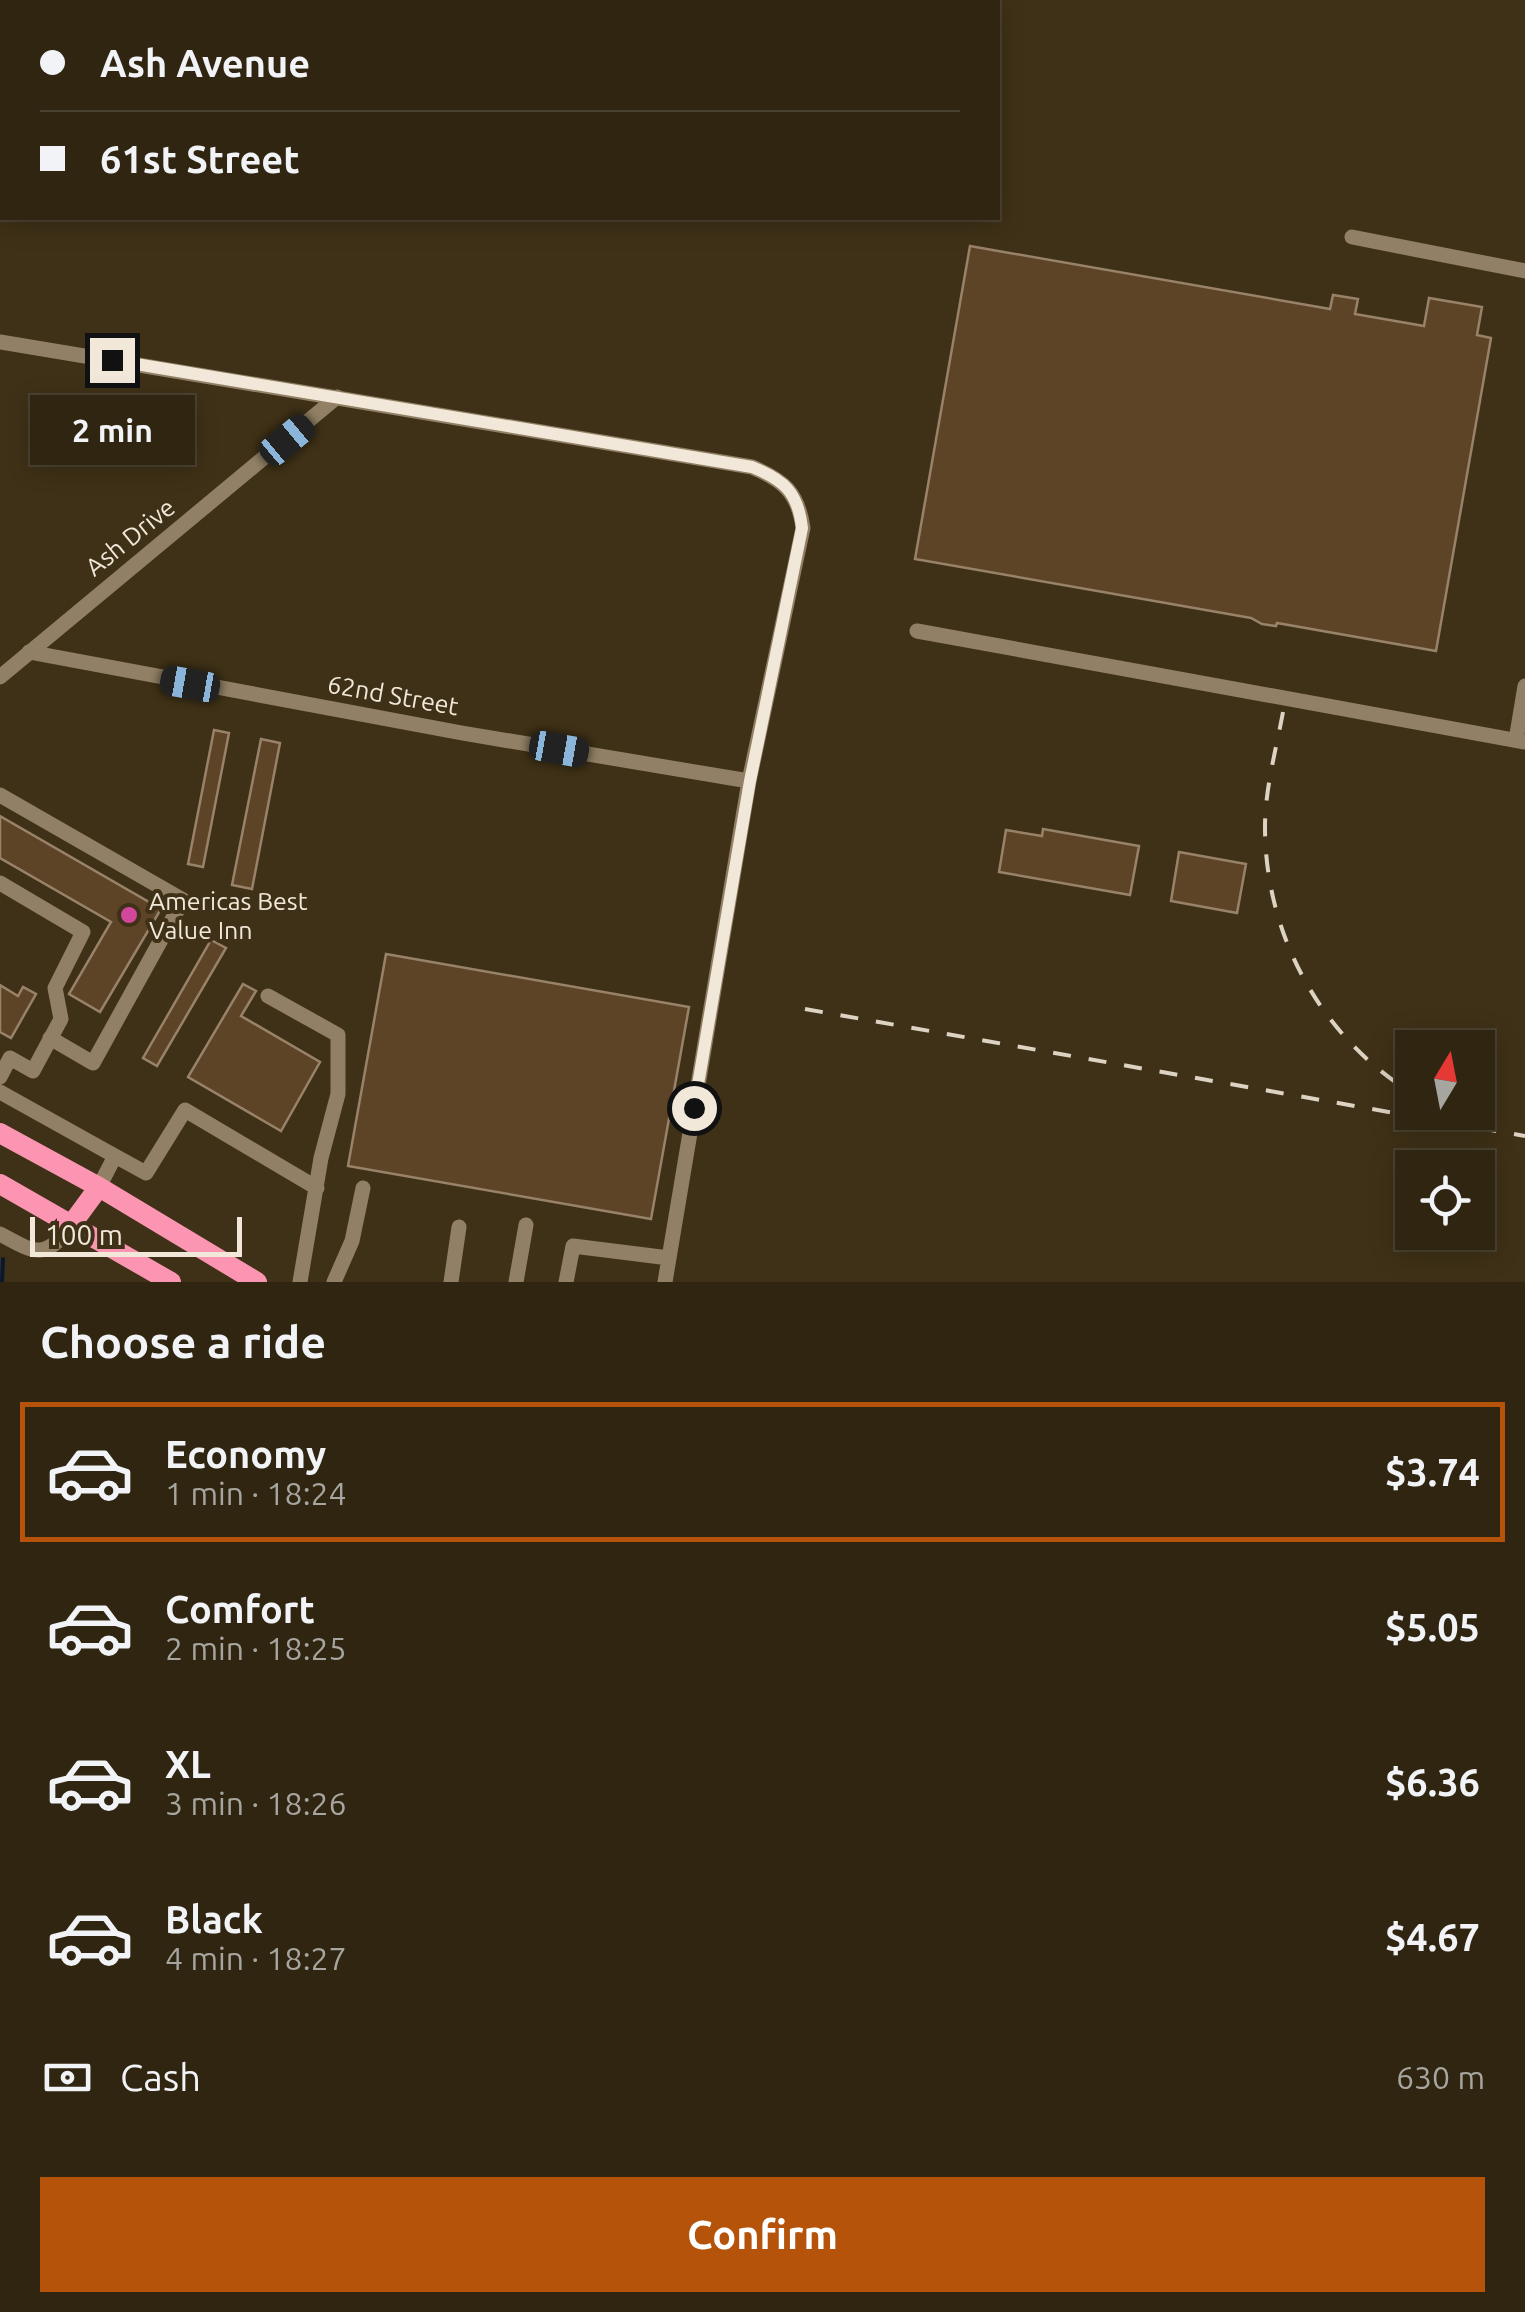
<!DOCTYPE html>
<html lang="en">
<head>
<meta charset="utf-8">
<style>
	body { margin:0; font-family:Ubuntu,sans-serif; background:#3b311f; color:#f1f3f6; height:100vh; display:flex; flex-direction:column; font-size:38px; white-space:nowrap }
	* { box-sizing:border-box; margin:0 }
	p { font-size:32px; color:#a7a59f }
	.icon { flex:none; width:55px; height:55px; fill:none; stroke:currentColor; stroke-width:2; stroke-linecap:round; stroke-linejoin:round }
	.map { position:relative; height:1282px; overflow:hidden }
	.details { display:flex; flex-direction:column; background:#2f2511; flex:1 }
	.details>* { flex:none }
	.hud { position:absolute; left:0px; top:0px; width:1000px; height:220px; box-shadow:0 5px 25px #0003,0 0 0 2px #4a4231; display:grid; align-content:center; height:220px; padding:0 40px; background:#2f2511 }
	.needle { width:65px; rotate:10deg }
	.fabs { position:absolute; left:1395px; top:1030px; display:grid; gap:20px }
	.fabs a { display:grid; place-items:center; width:100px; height:100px; border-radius:0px; background:#2f2511; box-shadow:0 5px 25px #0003,0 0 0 2px #4a4231; font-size:50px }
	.scale { position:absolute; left:30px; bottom:25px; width:212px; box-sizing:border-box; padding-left:10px; border:5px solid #f1e8d9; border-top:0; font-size:28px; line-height:35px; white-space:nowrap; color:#f1e8d9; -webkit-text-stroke:8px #3f3117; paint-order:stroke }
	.end { position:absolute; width:45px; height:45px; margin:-22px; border:12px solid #f1e8d9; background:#111; box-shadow:0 0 0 5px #111 }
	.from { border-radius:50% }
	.bubble { position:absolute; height:70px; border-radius:0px; background:#2f2511; box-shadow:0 5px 25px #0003,0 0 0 2px #4a4231; font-size:32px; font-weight:600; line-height:70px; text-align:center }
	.car { position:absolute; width:30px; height:60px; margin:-30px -15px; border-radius:12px; box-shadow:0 0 8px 2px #0007; background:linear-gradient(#222 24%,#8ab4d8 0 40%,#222 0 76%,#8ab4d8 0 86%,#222 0) }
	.hud b { display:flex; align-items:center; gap:35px; height:95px; font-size:38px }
	.hud b+b { border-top:2px solid #4a4231 }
	.hud i { width:25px; height:25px; background:#f1f3f6 }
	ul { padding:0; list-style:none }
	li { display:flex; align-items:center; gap:30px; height:140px; margin:0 20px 15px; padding:0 20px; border:5px solid transparent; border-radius:0px }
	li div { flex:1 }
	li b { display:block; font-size:38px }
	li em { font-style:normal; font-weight:600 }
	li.on { border-color:#b45309 }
	li>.icon { width:90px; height:90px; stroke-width:1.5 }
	h2 { padding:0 40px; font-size:45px; line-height:120px }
	.pay { display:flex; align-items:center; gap:25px; height:110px; padding:0 40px; font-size:38px }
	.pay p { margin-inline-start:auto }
	.cta { display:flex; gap:20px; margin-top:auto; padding:20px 40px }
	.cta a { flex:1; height:115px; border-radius:0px; background:#b45309; color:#fff; font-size:40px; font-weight:600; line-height:115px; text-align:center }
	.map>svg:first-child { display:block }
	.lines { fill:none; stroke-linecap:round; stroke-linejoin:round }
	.stream { stroke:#0a1632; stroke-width:4 }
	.building { fill:#5e4426; stroke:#988269; stroke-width:2.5 }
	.minor { stroke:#918065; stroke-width:15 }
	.highway { stroke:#fb95b1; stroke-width:20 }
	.rail { stroke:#dcd3c3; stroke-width:4; stroke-dasharray:18 18; stroke-linecap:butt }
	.route { stroke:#f1e8d9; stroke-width:12 }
	.hotel-dot { fill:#d1479c; stroke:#3f3117; stroke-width:4 }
	.labels { text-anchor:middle; stroke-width:8; stroke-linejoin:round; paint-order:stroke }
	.street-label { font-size:25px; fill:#f1e8d9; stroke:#3f3117 }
	.poi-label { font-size:25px; fill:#f1e8d9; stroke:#3f3117; text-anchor:start }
</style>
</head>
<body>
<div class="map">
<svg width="1525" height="1282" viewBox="0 0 1525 1282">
	<rect width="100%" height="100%" fill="#3f3117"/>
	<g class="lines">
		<path class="stream" d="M 2,1282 L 3,1259"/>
	</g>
	<path class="building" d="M 970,246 L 1330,309 L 1333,295 L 1358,299 L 1355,314 L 1424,326 L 1429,298 L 1482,307 L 1477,335 L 1491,338 L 1436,651 L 1277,623 L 1276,626 L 1262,624 L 1251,618 L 915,559 Z
		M 214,730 L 229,733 L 203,867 L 188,864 Z
		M 261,739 L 280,743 L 252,889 L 232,885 Z
		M 0,816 L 161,909 L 100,1012 L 69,994 L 111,922 L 0,858 Z
		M 1043,829 L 1139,846 L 1130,895 L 999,872 L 1006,830 L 1042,836 Z
		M 1179,852 L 1246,864 L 1237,913 L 1171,901 Z
		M 211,940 L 226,948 L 157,1066 L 143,1058 Z
		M 386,954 L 689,1007 L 651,1219 L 348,1166 Z
		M 243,984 L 256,991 L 241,1016 L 320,1062 L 281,1131 L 188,1077 Z
		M 0,985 L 18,996 L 23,987 L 36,994 L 11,1038 L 0,1032 Z"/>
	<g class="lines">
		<path class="minor" d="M 0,197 L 2,198
			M 1352,237 L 1525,271
			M 0,342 L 752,467 C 783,480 798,492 803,528 L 749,781 L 665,1282
			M 917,631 L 1525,742
			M 29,652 L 462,733 L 749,781
			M 0,677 L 337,397
			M 1516,740 L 1525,686
			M 0,795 L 183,900 L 93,1063 L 50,1038
			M 0,883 L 83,932 L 55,988 L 61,1019 L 33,1071 L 10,1058 L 0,1077
			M 268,996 L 338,1035 L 338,1094 L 321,1158 L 300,1282
			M 0,1092 L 115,1156 L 99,1187
			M 115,1156 L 146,1173 L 185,1110 L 317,1188
			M 0,1234 C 35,1253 45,1261 71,1225
			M 334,1282 L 352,1241 L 363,1188
			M 451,1282 L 459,1227
			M 516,1282 L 526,1225
			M 566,1282 L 573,1246 L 669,1258"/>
		<path class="highway" d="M 0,1133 L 99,1187 L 257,1282
			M 0,1184 L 171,1282
			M 71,1225 L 99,1187"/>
		<path class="rail" d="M 1283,712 C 1276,750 1265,789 1265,827 C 1265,935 1321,1037 1412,1093
			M 805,1009 L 1525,1136"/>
	</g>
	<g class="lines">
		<path class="route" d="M 112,360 L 752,467 C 784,480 798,492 802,528 L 750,781 L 694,1108"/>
	</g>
	<circle class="hotel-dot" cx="129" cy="915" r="10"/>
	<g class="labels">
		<g class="street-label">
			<text transform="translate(130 537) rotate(-39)" y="9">Ash Drive</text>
			<text transform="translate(393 695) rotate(10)" y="9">62nd Street</text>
		</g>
		<g class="poi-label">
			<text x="149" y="910">Americas Best<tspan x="149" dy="29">Value Inn</tspan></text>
		</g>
	</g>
</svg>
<div class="fabs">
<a><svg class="needle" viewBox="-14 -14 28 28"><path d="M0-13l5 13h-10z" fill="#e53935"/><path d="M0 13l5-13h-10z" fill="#a7a59f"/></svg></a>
<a><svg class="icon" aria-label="locate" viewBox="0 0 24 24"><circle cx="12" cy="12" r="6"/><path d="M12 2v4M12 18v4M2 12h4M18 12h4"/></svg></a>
</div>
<div class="scale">100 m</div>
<i class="end from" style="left:694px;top:1108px"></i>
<i class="end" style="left:112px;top:360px"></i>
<div class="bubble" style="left:30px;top:395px;width:165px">2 min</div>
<i class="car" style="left:287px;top:440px;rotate:50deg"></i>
<i class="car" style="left:190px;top:684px;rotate:280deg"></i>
<i class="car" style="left:559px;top:749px;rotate:100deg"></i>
<div class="hud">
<b><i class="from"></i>Ash Avenue</b>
<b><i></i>61st Street</b>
</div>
</div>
<section class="details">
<h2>Choose a ride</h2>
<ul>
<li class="on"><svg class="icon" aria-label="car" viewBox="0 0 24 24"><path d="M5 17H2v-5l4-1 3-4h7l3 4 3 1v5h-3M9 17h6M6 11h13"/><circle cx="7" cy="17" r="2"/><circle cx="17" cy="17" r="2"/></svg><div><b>Economy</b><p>1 min · 18:24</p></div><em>$3.74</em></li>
<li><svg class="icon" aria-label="car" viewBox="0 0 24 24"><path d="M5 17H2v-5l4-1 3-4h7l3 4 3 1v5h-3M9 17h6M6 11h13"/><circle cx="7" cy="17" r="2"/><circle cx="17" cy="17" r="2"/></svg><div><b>Comfort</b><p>2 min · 18:25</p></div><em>$5.05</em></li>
<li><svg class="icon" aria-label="car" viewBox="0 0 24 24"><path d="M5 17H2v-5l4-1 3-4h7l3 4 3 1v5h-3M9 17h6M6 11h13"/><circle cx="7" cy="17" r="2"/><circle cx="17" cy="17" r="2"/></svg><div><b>XL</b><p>3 min · 18:26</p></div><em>$6.36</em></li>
<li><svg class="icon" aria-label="car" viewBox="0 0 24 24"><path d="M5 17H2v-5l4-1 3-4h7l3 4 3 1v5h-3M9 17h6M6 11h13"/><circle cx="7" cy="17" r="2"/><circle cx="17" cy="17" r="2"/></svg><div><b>Black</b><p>4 min · 18:27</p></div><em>$4.67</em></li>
</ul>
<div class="pay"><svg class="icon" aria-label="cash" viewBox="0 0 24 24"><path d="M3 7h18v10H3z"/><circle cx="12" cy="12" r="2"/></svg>Cash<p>630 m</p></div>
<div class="cta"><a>Confirm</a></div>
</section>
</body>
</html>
